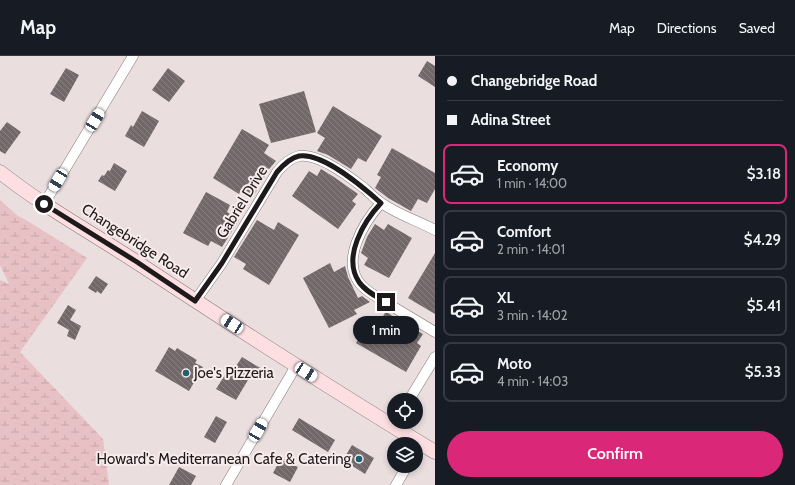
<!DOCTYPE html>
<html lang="en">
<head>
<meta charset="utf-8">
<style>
	body { margin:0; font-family:Cabin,sans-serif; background:#242831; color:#f1f3f6; height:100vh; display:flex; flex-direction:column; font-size:15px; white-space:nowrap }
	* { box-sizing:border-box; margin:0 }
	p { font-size:13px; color:#9ea1a6 }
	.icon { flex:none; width:22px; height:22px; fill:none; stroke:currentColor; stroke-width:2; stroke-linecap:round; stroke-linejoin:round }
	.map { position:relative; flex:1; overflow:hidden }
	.drawer { display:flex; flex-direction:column; background:#171b24; width:360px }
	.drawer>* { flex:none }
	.hud { display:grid; align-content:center; height:88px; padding:0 12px; background:#171b24 }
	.fabs { position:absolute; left:387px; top:337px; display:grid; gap:8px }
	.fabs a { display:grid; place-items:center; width:36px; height:36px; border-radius:50%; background:#171b24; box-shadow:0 2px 6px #0003; font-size:20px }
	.end { position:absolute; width:18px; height:18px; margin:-9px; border:5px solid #1e191a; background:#fff; box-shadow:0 0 0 2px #fff }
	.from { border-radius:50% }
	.bubble { position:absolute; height:28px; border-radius:14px; background:#171b24; box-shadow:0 2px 6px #0003; font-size:13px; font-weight:600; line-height:28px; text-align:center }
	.car { position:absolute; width:12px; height:24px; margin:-12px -6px; border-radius:5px; box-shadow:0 0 3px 1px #0007; background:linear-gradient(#fff 24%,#345 0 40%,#fff 0 76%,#345 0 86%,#fff 0) }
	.hud b { display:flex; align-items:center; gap:14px; height:38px; font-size:15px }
	.hud b+b { border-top:1px solid #363941 }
	.hud i { width:10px; height:10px; background:#f1f3f6 }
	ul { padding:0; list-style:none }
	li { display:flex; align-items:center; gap:12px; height:60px; margin:0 8px 6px; padding:0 4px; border:2px solid #363941; border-radius:8px }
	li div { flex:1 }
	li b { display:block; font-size:15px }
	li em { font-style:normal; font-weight:600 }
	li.active { border-color:#db2777 }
	li>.icon { width:36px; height:36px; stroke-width:1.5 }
	.cta { display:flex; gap:8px; margin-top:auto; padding:8px 12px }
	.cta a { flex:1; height:46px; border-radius:24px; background:#db2777; color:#fff; font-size:16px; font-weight:600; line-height:46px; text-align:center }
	header { display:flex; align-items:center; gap:24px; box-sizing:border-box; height:56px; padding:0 20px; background:#171b24; border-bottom:1px solid #363941 }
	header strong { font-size:19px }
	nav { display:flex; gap:22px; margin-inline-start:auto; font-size:14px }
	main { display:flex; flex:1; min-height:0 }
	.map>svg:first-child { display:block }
	.wetland { fill:url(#wetland-marsh) }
	.building { fill:url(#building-back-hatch) }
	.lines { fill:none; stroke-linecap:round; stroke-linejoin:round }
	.street-casing { stroke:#857a7b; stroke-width:11 }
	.secondary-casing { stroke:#857a7b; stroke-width:15 }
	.street { stroke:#fff; stroke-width:10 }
	.secondary { stroke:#fddfe2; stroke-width:14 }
	.route { stroke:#1e191a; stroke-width:5 }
	.poi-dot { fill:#1d5f73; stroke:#f8ebec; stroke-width:1.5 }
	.labels { text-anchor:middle; stroke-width:4; stroke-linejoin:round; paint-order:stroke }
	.street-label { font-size:15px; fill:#1e191a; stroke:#f8ebec }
	.poi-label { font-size:15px; fill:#1e191a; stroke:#f8ebec; text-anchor:start }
</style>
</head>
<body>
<header>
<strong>Map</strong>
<nav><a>Map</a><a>Directions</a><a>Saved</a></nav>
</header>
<main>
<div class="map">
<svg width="435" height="429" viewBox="0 0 435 429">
	<defs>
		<pattern id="wetland-marsh" width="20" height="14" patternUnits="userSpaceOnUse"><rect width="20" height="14" fill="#e8c1c5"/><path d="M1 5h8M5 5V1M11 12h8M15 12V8" fill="none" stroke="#c7a5a9"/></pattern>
		<pattern id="building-back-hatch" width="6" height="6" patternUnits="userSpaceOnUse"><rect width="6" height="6" fill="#736869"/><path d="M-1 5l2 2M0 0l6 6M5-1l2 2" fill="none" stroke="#898181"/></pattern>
	</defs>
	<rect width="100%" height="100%" fill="#eadedf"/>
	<path class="wetland" d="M 0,144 L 18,160 L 26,164 L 87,202 L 20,296 L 103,383 L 109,429 L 0,429 L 0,224 L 9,228 L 0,209 Z"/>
	<path class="building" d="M 427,5 L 435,10 L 435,31 L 418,20 Z
		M 66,12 L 79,19 L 64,46 L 50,38 Z
		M 168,12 L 185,25 L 169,46 L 152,34 Z
		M 304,35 L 316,76 L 271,87 L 259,48 Z
		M 333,50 L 382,80 L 366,106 L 358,102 L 351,113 L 328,99 L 317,95 L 325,82 L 317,77 Z
		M 142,55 L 159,65 L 144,91 L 125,80 L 131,69 L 133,71 Z
		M 7,66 L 21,76 L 5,98 L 0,95 L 0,75 Z
		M 242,73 L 269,89 L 264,97 L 276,105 L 264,119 L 265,120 L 253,141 L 242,134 L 239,138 L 213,122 Z
		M 392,92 L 435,117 L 435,133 L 427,147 L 418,143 L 411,155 L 388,142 L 375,132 L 381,121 L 377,119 Z
		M 114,107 L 127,115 L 115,135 L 98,125 L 102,119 L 104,120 L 108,114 L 110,115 Z
		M 321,113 L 334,121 L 358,138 L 352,145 L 356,148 L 338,173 L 292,140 L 309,115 L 317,120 Z
		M 206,136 L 230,149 L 227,156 L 239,164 L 222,191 L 211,185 L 208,190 L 183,177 Z
		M 257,164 L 274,174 L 278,166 L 299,179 L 269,229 L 243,213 L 246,208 L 234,201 Z
		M 375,168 L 384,174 L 388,168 L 412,182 L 389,222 L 364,209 L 368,202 L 361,197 L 367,181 Z
		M 435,197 L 435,258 L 408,242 Z
		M 330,207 L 334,216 L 345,210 L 348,221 L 358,242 L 362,240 L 370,246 L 354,254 L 357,258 L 329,272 L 303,222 Z
		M 96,220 L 108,228 L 101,238 L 97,235 L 96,237 L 88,232 Z
		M 68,249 L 76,254 L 70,264 L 81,270 L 75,284 L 67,280 L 69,274 L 57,267 Z
		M 385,257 L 388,257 L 402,266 L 397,275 L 410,283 L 416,274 L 423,278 L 417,287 L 421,290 L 406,316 L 356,287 L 372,260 L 380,265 Z
		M 169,291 L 175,295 L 177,292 L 197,304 L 195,307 L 203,311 L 189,335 L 155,315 Z
		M 242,301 L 262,313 L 257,322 L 251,319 L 236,344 L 216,333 L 228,314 L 232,316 Z
		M 216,360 L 227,366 L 215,387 L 204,381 Z
		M 299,362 L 335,384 L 328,396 L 292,374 Z
		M 352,389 L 374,402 L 365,418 L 343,404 Z
		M 281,402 L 298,411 L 290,426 L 273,417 Z
		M 179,411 L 196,420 L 191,429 L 169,429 Z"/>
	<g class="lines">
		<defs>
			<path id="street" d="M 381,147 C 364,166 339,206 362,230 C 370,238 381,243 390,249 C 405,258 420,267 435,276
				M 44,148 L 133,0
				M 195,245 L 222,207 L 277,116 C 283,109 290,102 299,100 C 318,97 350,121 364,132 C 370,137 376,144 383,148 C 399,159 418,165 435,174
				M 409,344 L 435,301
				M 226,429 L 296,310
				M 396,429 L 407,410"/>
			<path id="secondary" d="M 0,116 C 44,151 94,178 141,209 C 238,273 336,336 435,396"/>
		</defs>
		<use href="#street" class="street-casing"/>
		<use href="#secondary" class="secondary-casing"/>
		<use href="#street" class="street"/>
		<use href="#secondary" class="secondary"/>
	</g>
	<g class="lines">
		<path class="route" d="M 44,148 L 137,206 L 195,245 L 222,207 L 277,116 C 283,109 290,102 299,100 C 323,96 364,132 381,147 C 364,165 342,201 359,226 C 365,235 377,241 386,246"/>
	</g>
	<g class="poi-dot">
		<circle cx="186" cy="317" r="4"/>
		<circle cx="359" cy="403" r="4"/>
	</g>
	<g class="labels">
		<g class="street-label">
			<text transform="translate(242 146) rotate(-58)" y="5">Gabriel Drive</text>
			<text transform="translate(135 185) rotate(33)" y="5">Changebridge Road</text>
		</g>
		<g class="poi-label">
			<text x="194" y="322">Joe's Pizzeria</text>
			<text x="351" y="408" text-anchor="end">Howard's Mediterranean Cafe &amp; Catering</text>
		</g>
	</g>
</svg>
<div class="fabs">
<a><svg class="icon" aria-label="locate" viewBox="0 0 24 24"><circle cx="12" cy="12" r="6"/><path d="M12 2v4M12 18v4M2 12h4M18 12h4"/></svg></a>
<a><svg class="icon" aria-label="layers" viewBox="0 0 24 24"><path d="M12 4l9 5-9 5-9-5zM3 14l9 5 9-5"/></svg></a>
</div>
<i class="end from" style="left:44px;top:148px"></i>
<i class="end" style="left:386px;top:246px"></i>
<div class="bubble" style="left:353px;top:260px;width:66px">1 min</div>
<i class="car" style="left:95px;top:64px;rotate:31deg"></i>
<i class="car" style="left:58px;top:124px;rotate:211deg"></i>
<i class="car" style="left:232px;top:268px;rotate:303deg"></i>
<i class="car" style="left:306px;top:316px;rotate:123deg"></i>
<i class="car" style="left:258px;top:374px;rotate:30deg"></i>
</div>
<section class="drawer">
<div class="hud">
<b><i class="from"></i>Changebridge Road</b>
<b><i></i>Adina Street</b>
</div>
<ul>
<li class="active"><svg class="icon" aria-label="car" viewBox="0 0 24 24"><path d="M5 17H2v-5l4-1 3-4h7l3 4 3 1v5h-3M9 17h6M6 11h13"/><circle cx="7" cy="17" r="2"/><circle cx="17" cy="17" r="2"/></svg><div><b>Economy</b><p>1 min · 14:00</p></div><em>$3.18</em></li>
<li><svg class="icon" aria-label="car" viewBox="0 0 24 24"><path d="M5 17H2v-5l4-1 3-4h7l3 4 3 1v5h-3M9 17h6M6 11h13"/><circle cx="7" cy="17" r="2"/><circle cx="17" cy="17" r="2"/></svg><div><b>Comfort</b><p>2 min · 14:01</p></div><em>$4.29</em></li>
<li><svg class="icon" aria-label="car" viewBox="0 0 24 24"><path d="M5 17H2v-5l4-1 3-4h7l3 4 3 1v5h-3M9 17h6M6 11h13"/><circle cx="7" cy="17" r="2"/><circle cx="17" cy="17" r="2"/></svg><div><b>XL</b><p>3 min · 14:02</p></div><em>$5.41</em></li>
<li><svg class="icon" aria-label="car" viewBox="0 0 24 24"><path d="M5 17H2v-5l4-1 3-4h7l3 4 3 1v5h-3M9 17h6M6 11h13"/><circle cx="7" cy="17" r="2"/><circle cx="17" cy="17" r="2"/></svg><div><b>Moto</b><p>4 min · 14:03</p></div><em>$5.33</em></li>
</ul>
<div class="cta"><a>Confirm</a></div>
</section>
</main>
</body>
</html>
